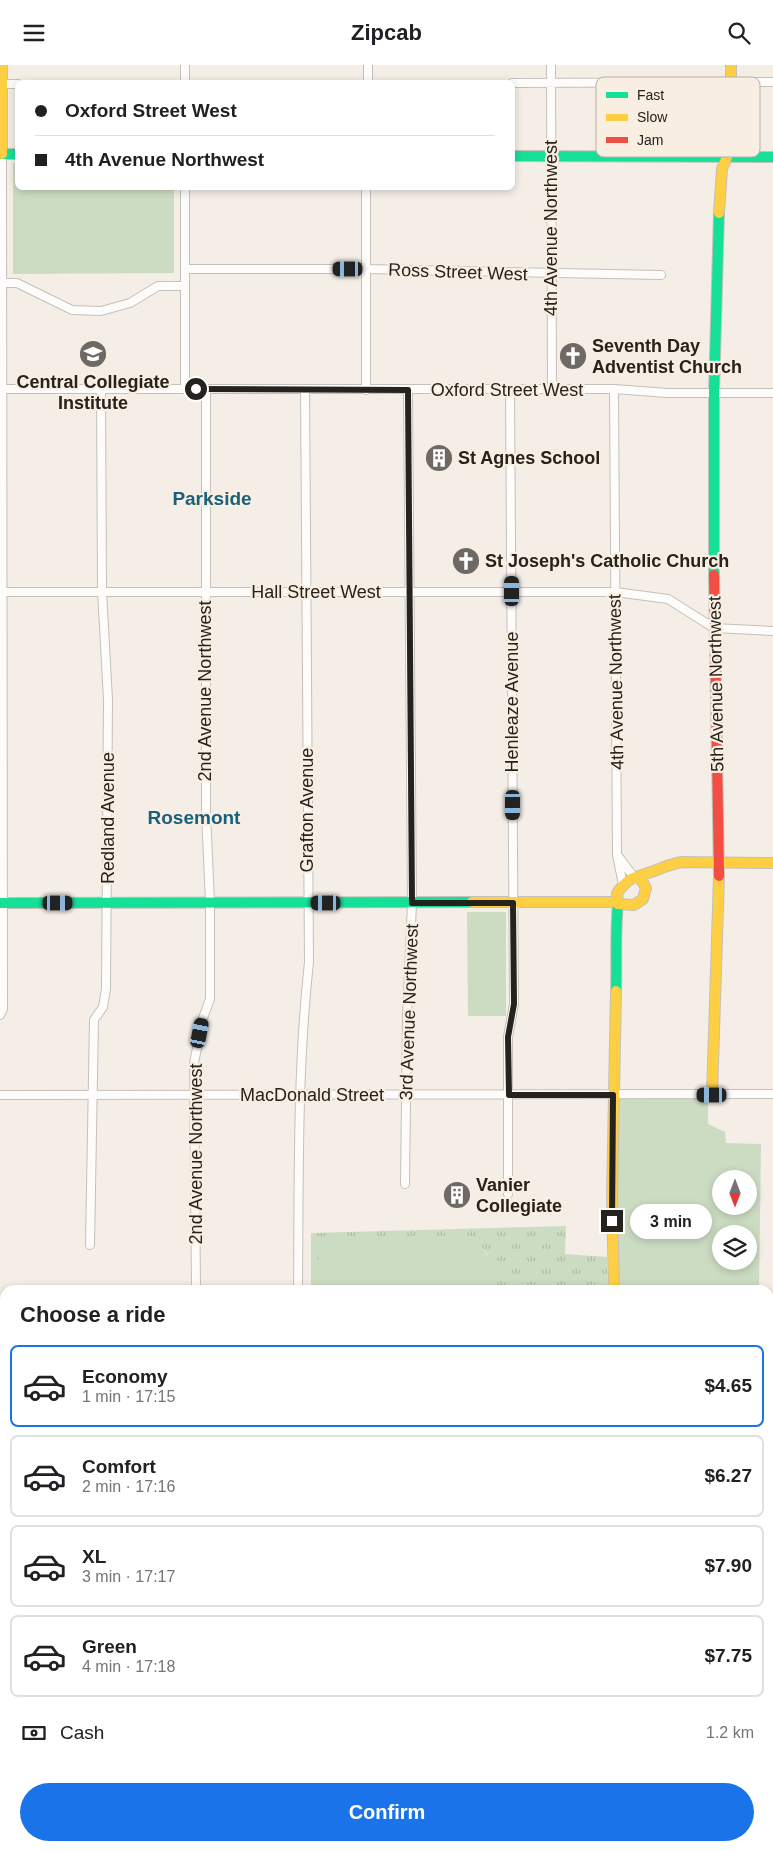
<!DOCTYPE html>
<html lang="en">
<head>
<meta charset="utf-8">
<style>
	body { margin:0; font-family:Helvetica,sans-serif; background:#f6f6f6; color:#202124; height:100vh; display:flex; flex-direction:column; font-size:19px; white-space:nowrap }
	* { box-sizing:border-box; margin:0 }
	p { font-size:16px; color:#757577 }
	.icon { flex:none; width:28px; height:28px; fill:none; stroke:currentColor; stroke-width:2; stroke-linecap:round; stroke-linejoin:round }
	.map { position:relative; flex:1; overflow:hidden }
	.details { position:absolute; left:0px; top:1220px; width:774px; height:566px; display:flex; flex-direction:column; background:#fff; border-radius:15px 15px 0 0; box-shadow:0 2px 8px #0003 }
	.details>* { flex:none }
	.top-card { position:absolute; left:15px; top:15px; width:500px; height:110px; border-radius:8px; box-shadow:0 2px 8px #0003; display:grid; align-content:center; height:110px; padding:0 20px; background:#fff }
	.needle { width:32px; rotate:180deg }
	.controls { position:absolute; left:712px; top:1105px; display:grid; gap:10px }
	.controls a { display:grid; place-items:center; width:45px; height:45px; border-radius:50%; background:#fff; box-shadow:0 2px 8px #0003; font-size:25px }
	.end { position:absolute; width:22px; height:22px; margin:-11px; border:6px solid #26221d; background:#fff; box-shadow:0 0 0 2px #fff }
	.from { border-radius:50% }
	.bubble { position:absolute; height:35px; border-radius:18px; background:#fff; box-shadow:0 2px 8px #0003; font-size:16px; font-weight:800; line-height:35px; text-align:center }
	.car { position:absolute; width:15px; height:30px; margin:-15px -8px; border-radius:6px; box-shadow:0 0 4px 1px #0007; background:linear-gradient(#222 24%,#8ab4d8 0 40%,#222 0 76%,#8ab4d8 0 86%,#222 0) }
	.top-card b { display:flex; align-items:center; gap:18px; height:48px; font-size:19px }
	.top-card b+b { border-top:1px solid #e0e0e0 }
	.top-card i { width:12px; height:12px; background:#202124 }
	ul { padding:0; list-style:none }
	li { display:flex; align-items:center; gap:15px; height:82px; margin:0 10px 8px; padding:0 10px; border:2px solid #e0e0e0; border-radius:8px }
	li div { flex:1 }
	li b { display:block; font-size:19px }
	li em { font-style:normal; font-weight:800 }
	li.active { border-color:#1a73e8 }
	li>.icon { width:45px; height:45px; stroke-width:1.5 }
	h2 { padding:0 20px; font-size:22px; line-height:60px }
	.pay { display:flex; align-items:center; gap:12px; height:55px; padding:0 20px; font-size:19px }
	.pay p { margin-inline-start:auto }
	.action { display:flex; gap:10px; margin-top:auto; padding:10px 20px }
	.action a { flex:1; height:58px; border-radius:30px; background:#1a73e8; color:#fff; font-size:20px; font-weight:800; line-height:58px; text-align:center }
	header { display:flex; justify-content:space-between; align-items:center; height:65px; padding:0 20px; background:#fff; font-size:22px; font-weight:800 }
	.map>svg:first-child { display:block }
	.grass { fill:url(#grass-tufts) }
	.park { fill:#ccdcc2; fill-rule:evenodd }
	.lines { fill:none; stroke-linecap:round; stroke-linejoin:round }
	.stream { stroke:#a0b9df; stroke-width:2 }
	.street-casing { stroke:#c4c0ba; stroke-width:10 }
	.fast-casing { stroke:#c4c0ba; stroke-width:12 }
	.slow-casing { stroke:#c4c0ba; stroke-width:12 }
	.jam-casing { stroke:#c4c0ba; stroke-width:12 }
	.street { stroke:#fdfcfb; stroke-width:8 }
	.fast { stroke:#16e098; stroke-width:10 }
	.slow { stroke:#ffcf43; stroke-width:10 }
	.jam { stroke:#f24e42; stroke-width:10 }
	.rail-casing { stroke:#c3c2c0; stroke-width:4 }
	.rail { stroke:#f9eee2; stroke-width:2; stroke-dasharray:5.5; stroke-linecap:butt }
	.route { stroke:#26221d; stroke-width:6 }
	.labels { text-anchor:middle; stroke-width:4.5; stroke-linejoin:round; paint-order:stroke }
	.street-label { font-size:18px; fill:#26221d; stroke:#f9eee2 }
	.poi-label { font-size:18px; font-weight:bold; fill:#26221d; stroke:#f9eee2; text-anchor:start }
	.neighbourhood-label { font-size:19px; font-weight:bold; fill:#18607b; stroke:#f9eee2 }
	.key { fill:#f9eee2; stroke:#bab1a7; stroke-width:1 }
	.key-label { font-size:14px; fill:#26221d }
</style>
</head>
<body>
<header><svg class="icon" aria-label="menu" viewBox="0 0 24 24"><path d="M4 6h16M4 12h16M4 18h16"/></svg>Zipcab<svg class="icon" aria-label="search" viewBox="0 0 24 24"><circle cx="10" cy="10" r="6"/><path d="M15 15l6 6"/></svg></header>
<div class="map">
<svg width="773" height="1786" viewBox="0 0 773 1786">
	<defs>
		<pattern id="grass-tufts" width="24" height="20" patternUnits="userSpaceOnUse" patternTransform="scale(1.25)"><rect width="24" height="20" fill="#ccdcc2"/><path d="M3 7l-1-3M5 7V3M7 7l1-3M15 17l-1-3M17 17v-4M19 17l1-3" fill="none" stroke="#afbca6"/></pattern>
	</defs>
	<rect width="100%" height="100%" fill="#f4eee7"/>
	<path class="grass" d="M 566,1161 L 565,1189 L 607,1192 L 608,1225 L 489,1225 L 491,1220 L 487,1189 L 471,1171 L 316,1221 L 318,1225 L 311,1225 L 311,1168 Z"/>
	<path class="park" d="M 13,98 L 17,98 L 18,122 L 174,123 L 174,208 L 13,209 Z
		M 467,847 L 506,847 L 506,951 L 468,951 Z
		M 617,1033 L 708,1033 L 708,1059 L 725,1067 L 726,1078 L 761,1079 L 759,1225 L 616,1225 ZM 721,1114 L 749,1114 L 749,1141 L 721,1141 ZM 721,1169 L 749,1169 L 749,1196 L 721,1196 Z
		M 341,1171 L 471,1171 C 486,1186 499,1203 489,1225 L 318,1225 C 305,1203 324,1183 341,1171 Z"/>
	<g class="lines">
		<path class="stream" d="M 0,1269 L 5,1269
			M 769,1703 L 773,1707"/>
		<defs>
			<path id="street" d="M 185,0 L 185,18
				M 368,0 L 368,18
				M 551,0 L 552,325
				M 512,18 L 773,17
				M 0,19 L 18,19
				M 185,122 L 185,323
				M 366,122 L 366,325
				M 185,204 L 366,204 L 661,210
				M 2,218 L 17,218 L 72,245 L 101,246 L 130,238 L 158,221 L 185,221
				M 0,324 L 614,324 L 667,328 L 773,328
				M 614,324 L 617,790 L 623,820
				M 0,527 L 615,527 L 668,534 L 714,563 L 773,566
				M 618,791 L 633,811
				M 0,950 L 3,944 L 2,89
				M 0,1030 L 773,1029
				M 405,1119 L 407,953 L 412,838 L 408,325
				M 508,1129 L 508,972 L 514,939 L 510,325
				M 90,1180 L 94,955 L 103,942 L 106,924 L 108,635 L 102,526 L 101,323
				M 196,1225 L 194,998 L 203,953 L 210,934 L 210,838 L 206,748 L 206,324
				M 298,1225 C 299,1115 297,1006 309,897 L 305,324
				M 0,1254 L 5,1254
				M 769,1256 L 773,1256
				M 769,1348 L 773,1348"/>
			<path id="fast" d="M 0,89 L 18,89
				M 512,91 L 773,92
				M 714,510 L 714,328 L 719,148
				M 0,838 L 472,837
				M 616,926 C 617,897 615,868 618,839"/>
			<path id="slow" d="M 2,0 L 2,89
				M 719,148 L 722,104 L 731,82 L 731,0
				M 639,811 L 646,823 L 643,834 L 634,840 L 618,839 L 617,828 C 629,812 633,813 651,807 C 662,803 670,799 682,797 L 773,798
				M 472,837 L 617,837
				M 712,1030 L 719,811
				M 614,1225 L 612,1132 L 616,926
				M 614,1781 L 614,1786"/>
			<path id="jam" d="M 714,510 L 719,811"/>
		</defs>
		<use href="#street" class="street-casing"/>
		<use href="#fast" class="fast-casing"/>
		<use href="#slow" class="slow-casing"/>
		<use href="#jam" class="jam-casing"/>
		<use href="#street" class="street"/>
		<use href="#fast" class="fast"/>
		<use href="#slow" class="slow"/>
		<use href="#jam" class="jam"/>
		<defs>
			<path id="rail" d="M 0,1348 L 5,1349
				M 769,1377 L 773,1377"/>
		</defs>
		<use href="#rail" class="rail-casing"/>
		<use href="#rail" class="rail"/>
	</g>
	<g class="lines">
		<path class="route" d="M 196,324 L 408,325 L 412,838 L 513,838 L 514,939 L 508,972 L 509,1030 L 613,1030 L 612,1156"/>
	</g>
	<defs>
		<symbol id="school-disc" viewBox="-11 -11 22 22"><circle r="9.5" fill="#6e6964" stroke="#f9eee2"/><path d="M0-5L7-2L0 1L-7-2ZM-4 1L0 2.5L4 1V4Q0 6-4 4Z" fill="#fff"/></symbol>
		<symbol id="church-disc" viewBox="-11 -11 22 22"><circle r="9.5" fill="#6e6964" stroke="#f9eee2"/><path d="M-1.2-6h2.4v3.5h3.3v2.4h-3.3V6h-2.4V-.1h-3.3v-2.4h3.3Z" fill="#fff"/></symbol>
		<symbol id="building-disc" viewBox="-11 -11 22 22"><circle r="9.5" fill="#6e6964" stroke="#f9eee2"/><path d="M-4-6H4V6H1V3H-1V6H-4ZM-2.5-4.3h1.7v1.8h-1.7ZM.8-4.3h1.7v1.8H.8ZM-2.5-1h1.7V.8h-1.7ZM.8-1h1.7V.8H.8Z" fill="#fff"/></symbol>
	</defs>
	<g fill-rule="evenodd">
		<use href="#school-disc" x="77" y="273" width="32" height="32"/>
		<use href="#church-disc" x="557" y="275" width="32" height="32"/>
		<use href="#building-disc" x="423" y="377" width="32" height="32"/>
		<use href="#church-disc" x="450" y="480" width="32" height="32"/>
		<use href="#building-disc" x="441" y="1114" width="32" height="32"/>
	</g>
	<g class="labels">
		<g class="street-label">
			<text transform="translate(551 163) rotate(-90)" y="6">4th Avenue Northwest</text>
			<text transform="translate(458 207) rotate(2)" y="6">Ross Street West</text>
			<text x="507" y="331">Oxford Street West</text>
			<text x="316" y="533">Hall Street West</text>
			<text transform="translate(616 617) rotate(-91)" y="6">4th Avenue Northwest</text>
			<text transform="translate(716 619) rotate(-91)" y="6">5th Avenue Northwest</text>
			<text transform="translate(205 626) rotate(-90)" y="6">2nd Avenue Northwest</text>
			<text transform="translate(512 637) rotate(-90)" y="6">Henleaze Avenue</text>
			<text transform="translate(307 745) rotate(-90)" y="6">Grafton Avenue</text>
			<text transform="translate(108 753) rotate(-90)" y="6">Redland Avenue</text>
			<text transform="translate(409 947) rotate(-88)" y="6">3rd Avenue Northwest</text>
			<text x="312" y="1036">MacDonald Street</text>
			<text transform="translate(196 1089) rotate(-90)" y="6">2nd Avenue Northwest</text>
		</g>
		<g class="poi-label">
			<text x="592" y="287">Seventh Day<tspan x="592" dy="21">Adventist Church</tspan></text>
			<text x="93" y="323" text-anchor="middle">Central Collegiate<tspan x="93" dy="21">Institute</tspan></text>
			<text x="458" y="399">St Agnes School</text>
			<text x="485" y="502">St Joseph's Catholic Church</text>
			<text x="476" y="1126">Vanier<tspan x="476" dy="21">Collegiate</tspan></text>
		</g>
		<g class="neighbourhood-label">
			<text x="212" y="440">Parkside</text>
			<text x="194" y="759">Rosemont</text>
		</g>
	</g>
	<rect x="596" y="12" width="164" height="80" rx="8" class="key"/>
	<rect x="606" y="27" width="22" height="6" fill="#16e098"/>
	<rect x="606" y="49" width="22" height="7" fill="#ffcf43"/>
	<rect x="606" y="72" width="22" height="6" fill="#f24e42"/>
	<g class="key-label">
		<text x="637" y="35">Fast</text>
		<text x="637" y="57">Slow</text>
		<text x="637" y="80">Jam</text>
	</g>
</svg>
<div class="controls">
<a><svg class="needle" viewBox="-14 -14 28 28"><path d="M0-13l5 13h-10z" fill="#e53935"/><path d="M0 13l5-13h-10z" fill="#757577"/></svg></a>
<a><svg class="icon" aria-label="layers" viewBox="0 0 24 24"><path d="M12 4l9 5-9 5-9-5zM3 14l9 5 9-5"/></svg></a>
</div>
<i class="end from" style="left:196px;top:324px"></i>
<i class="end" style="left:612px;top:1156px"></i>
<div class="bubble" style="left:630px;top:1139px;width:82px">3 min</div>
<i class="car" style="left:348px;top:204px;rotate:270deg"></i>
<i class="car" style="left:512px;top:526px;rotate:0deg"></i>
<i class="car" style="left:513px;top:740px;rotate:180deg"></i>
<i class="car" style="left:58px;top:838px;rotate:90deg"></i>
<i class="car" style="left:326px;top:838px;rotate:270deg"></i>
<i class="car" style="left:200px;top:968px;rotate:11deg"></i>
<i class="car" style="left:712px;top:1030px;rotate:270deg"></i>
<div class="top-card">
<b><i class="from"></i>Oxford Street West</b>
<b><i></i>4th Avenue Northwest</b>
</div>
<section class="details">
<h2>Choose a ride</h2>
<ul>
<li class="active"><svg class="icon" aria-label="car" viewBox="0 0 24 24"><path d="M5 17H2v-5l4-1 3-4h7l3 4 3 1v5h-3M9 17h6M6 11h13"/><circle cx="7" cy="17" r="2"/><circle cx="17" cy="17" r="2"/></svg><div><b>Economy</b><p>1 min · 17:15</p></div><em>$4.65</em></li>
<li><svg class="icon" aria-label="car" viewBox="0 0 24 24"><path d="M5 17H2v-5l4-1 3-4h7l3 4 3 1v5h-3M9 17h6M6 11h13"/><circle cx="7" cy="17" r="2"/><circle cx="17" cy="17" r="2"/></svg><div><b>Comfort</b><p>2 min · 17:16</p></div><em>$6.27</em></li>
<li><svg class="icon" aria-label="car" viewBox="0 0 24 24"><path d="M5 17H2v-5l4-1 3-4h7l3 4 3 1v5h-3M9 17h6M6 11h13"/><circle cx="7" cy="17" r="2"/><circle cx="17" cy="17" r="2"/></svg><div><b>XL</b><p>3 min · 17:17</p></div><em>$7.90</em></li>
<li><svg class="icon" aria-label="car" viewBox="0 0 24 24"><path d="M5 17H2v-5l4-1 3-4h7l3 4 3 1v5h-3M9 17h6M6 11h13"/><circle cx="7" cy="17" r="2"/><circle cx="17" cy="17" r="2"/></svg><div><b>Green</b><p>4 min · 17:18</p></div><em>$7.75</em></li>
</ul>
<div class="pay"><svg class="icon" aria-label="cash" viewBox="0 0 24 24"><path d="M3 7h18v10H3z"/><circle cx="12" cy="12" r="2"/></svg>Cash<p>1.2 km</p></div>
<div class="action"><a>Confirm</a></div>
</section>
</div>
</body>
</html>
